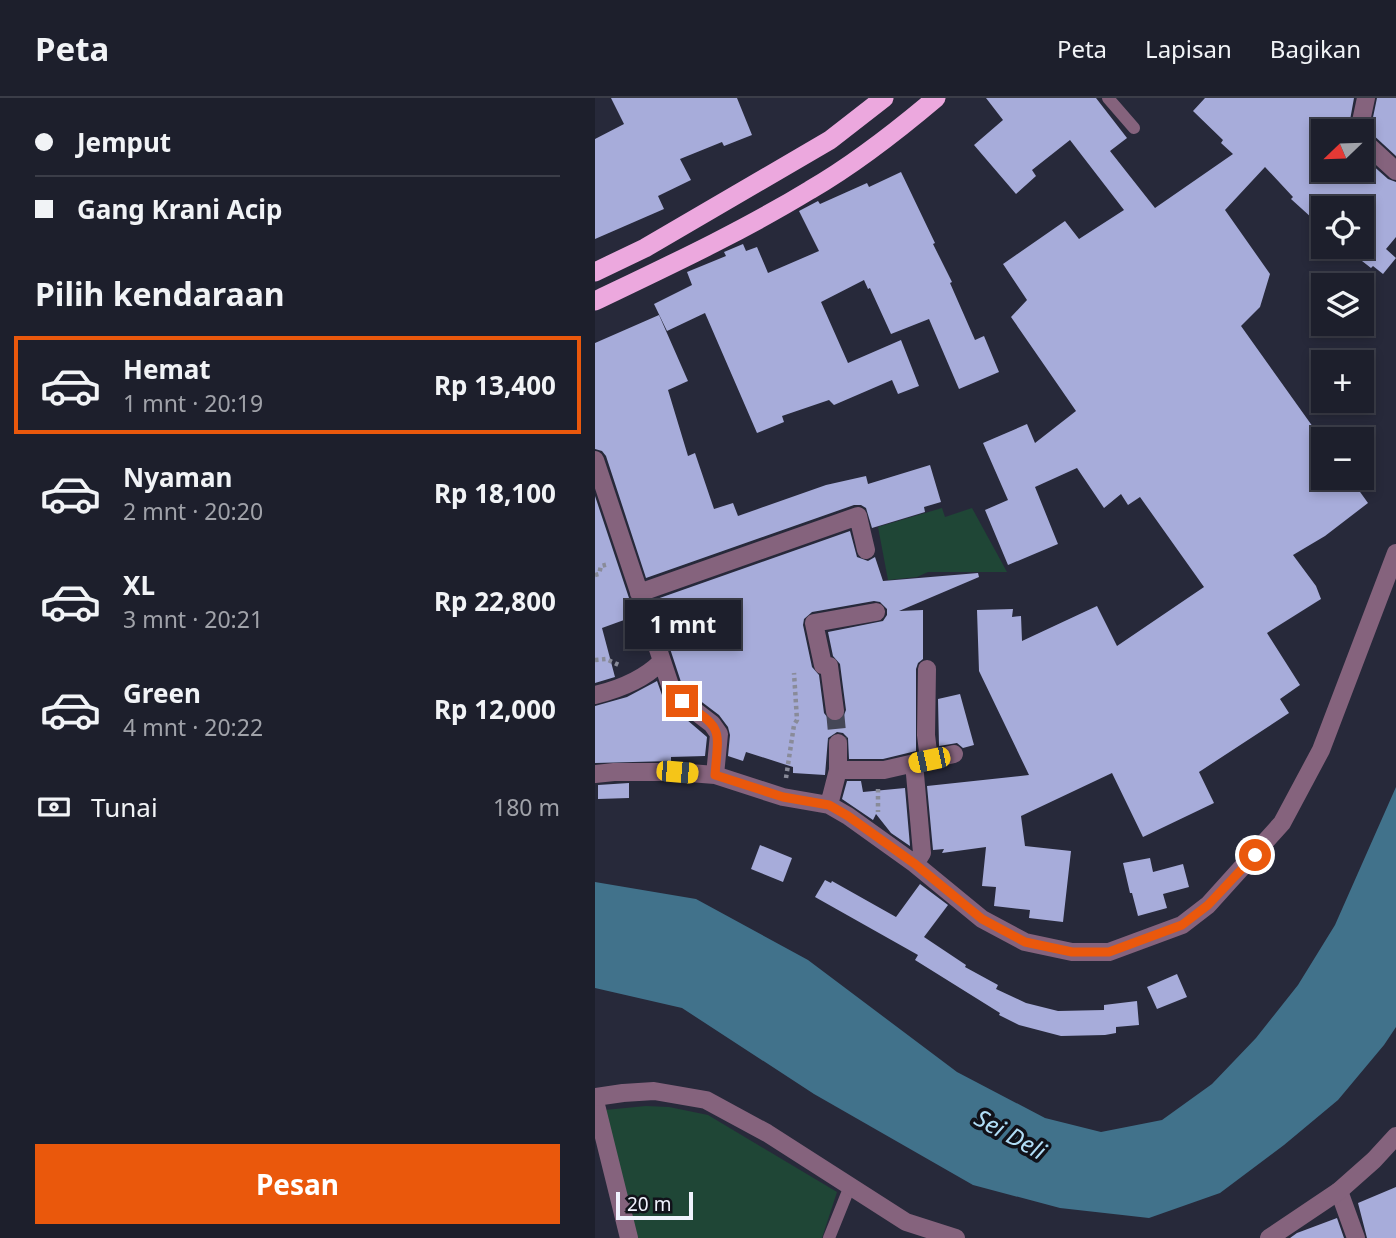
<!DOCTYPE html>
<html lang="id">
<head>
<meta charset="utf-8">
<style>
	body { margin:0; font-family:"Noto Sans",sans-serif; background:#2a2c38; color:#f1f3f6; height:100vh; display:flex; flex-direction:column; font-size:26px; white-space:nowrap }
	* { box-sizing:border-box; margin:0 }
	p { font-size:23px; color:#a0a2a9 }
	.icon { flex:none; width:38px; height:38px; fill:none; stroke:currentColor; stroke-width:2; stroke-linecap:round; stroke-linejoin:round }
	.map { position:relative; flex:1; overflow:hidden }
	.panel { display:flex; flex-direction:column; background:#1d1f2c; width:595px }
	.panel>* { flex:none }
	.guide { display:grid; align-content:center; height:154px; padding:0 35px; background:#1d1f2c }
	.needle { width:46px; rotate:247deg }
	.fabs { position:absolute; left:716px; top:21px; display:grid; gap:14px }
	.fabs a { display:grid; place-items:center; width:63px; height:63px; border-radius:0px; background:#1d1f2c; box-shadow:0 4px 10px #0003,0 0 0 2px #3b3d48; font-size:35px }
	.scale { position:absolute; left:21px; bottom:18px; width:77px; box-sizing:border-box; padding-left:7px; border:4px solid #f0f2fd; border-top:0; font-size:19px; line-height:24px; white-space:nowrap; color:#f0f2fd; -webkit-text-stroke:5px #11121a; paint-order:stroke }
	.end { position:absolute; width:32px; height:32px; margin:-16px; border:9px solid #ea580c; background:#fff; box-shadow:0 0 0 4px #fff }
	.from { border-radius:50% }
	.bubble { position:absolute; height:49px; border-radius:0px; background:#1d1f2c; box-shadow:0 4px 10px #0003,0 0 0 2px #3b3d48; font-size:23px; font-weight:700; line-height:49px; text-align:center }
	.car { position:absolute; width:21px; height:42px; margin:-21px -10px; border-radius:9px; box-shadow:0 0 5px 2px #0007; background:linear-gradient(#f5c518 24%,#345 0 40%,#f5c518 0 76%,#345 0 86%,#f5c518 0) }
	.guide b { display:flex; align-items:center; gap:24px; height:66px; font-size:26px }
	.guide b+b { border-top:2px solid #3b3d48 }
	.guide i { width:18px; height:18px; background:#f1f3f6 }
	ul { padding:0; list-style:none }
	li { display:flex; align-items:center; gap:21px; height:98px; margin:0 14px 10px; padding:0 21px; border:4px solid transparent; border-radius:0px }
	li div { flex:1 }
	li b { display:block; font-size:26px }
	li em { font-style:normal; font-weight:700 }
	li.current { border-color:#ea580c }
	li>.icon { width:63px; height:63px; stroke-width:1.5 }
	h2 { padding:0 35px; font-size:32px; line-height:84px }
	.pay { display:flex; align-items:center; gap:18px; height:77px; padding:0 35px; font-size:26px }
	.pay p { margin-inline-start:auto }
	.primary-button { display:flex; gap:14px; margin-top:auto; padding:14px 35px }
	.primary-button a { flex:1; height:80px; border-radius:0px; background:#ea580c; color:#fff; font-size:28px; font-weight:700; line-height:80px; text-align:center }
	header { display:flex; align-items:center; gap:42px; box-sizing:border-box; height:98px; padding:0 35px; background:#1d1f2c; border-bottom:2px solid #3b3d48 }
	header strong { font-size:33px }
	nav { display:flex; gap:38px; margin-inline-start:auto; font-size:24px }
	main { display:flex; flex:1; min-height:0 }
	.map>svg:first-child { display:block }
	.green { fill:#1f4636 }
	.water { fill:#41728b }
	.building { fill:#a7acda; fill-rule:evenodd }
	.lines { fill:none; stroke-linecap:round; stroke-linejoin:round }
	.minor-tunnel { stroke:#454757; stroke-width:18; stroke-dasharray:18 9; stroke-linecap:butt }
	.path { stroke:#898b99; stroke-width:4.5; stroke-dasharray:3.5 3.5; stroke-linecap:butt }
	.service { stroke:#85637d; stroke-width:12 }
	.minor { stroke:#85637d; stroke-width:18 }
	.tertiary { stroke:#85637d; stroke-width:18 }
	.trunk { stroke:#eca8de; stroke-width:19 }
	.route { stroke:#ea580c; stroke-width:9 }
	.labels { text-anchor:middle; stroke-width:7; stroke-linejoin:round; paint-order:stroke }
	.water-label { font-size:24px; font-style:italic; fill:#b1ddf6; stroke:#11121a }
</style>
</head>
<body>
<header>
<strong>Peta</strong>
<nav><a>Peta</a><a>Lapisan</a><a>Bagikan</a></nav>
</header>
<main>
<section class="panel">
<div class="guide">
<b><i class="from"></i>Jemput</b>
<b><i></i>Gang Krani Acip</b>
</div>
<h2>Pilih kendaraan</h2>
<ul>
<li class="current"><svg class="icon" aria-label="car" viewBox="0 0 24 24"><path d="M5 17H2v-5l4-1 3-4h7l3 4 3 1v5h-3M9 17h6M6 11h13"/><circle cx="7" cy="17" r="2"/><circle cx="17" cy="17" r="2"/></svg><div><b>Hemat</b><p>1 mnt · 20:19</p></div><em>Rp 13,400</em></li>
<li><svg class="icon" aria-label="car" viewBox="0 0 24 24"><path d="M5 17H2v-5l4-1 3-4h7l3 4 3 1v5h-3M9 17h6M6 11h13"/><circle cx="7" cy="17" r="2"/><circle cx="17" cy="17" r="2"/></svg><div><b>Nyaman</b><p>2 mnt · 20:20</p></div><em>Rp 18,100</em></li>
<li><svg class="icon" aria-label="car" viewBox="0 0 24 24"><path d="M5 17H2v-5l4-1 3-4h7l3 4 3 1v5h-3M9 17h6M6 11h13"/><circle cx="7" cy="17" r="2"/><circle cx="17" cy="17" r="2"/></svg><div><b>XL</b><p>3 mnt · 20:21</p></div><em>Rp 22,800</em></li>
<li><svg class="icon" aria-label="car" viewBox="0 0 24 24"><path d="M5 17H2v-5l4-1 3-4h7l3 4 3 1v5h-3M9 17h6M6 11h13"/><circle cx="7" cy="17" r="2"/><circle cx="17" cy="17" r="2"/></svg><div><b>Green</b><p>4 mnt · 20:22</p></div><em>Rp 12,000</em></li>
</ul>
<div class="pay"><svg class="icon" aria-label="cash" viewBox="0 0 24 24"><path d="M3 7h18v10H3z"/><circle cx="12" cy="12" r="2"/></svg>Tunai<p>180 m</p></div>
<div class="primary-button"><a>Pesan</a></div>
</section>
<div class="map">
<svg width="801" height="1140" viewBox="0 0 801 1140">
	<rect width="100%" height="100%" fill="#27293a"/>
	<path class="green" d="M 347,410 L 350,419 L 377,410 L 412,474 L 333,474 L 322,479 L 293,482 L 283,429 Z
		M 51,1008 L 74,1009 L 113,1017 L 242,1094 L 227,1140 L 40,1140 L 10,1012 Z"/>
	<path class="water" d="M 801,689 L 801,929 L 789,947 L 743,1002 L 689,1047 L 625,1095 L 554,1120 L 465,1110 L 378,1087 L 219,996 L 87,910 L 0,890 L 0,784 L 101,801 L 213,862 L 362,974 L 450,1020 L 506,1034 L 567,1022 L 617,986 L 661,940 L 703,887 L 740,827 Z"/>
	<path class="building" d="M 16,0 L 142,0 L 157,37 L 129,48 L 127,44 L 85,61 L 96,82 L 63,98 L 69,111 L 0,141 L 0,41 L 29,26 Z
		M 391,0 L 501,0 L 532,40 L 515,53 L 560,110 L 638,56 L 626,45 L 628,42 L 598,13 L 610,0 L 759,0 L 753,33 L 728,33 L 728,72 L 766,72 L 766,57 L 793,81 L 801,84 L 801,139 L 791,151 L 801,160 L 788,176 L 778,168 L 776,170 L 749,149 L 766,149 L 766,110 L 728,110 L 728,130 L 696,101 L 698,99 L 670,69 L 630,112 L 675,176 L 665,209 L 646,228 L 728,343 L 728,380 L 755,380 L 773,405 L 730,438 L 698,457 L 721,488 L 726,501 L 672,535 L 705,587 L 685,601 L 694,615 L 604,674 L 619,705 L 548,739 L 517,675 L 426,718 L 430,748 L 476,753 L 468,824 L 434,820 L 435,812 L 399,808 L 401,789 L 387,788 L 391,749 L 347,755 L 349,751 L 338,752 L 332,688 L 434,677 L 384,573 L 382,512 L 418,511 L 417,519 L 426,518 L 427,543 L 502,508 L 522,548 L 609,489 L 545,399 L 533,407 L 526,396 L 509,410 L 482,370 L 440,389 L 463,446 L 413,467 L 390,412 L 413,402 L 388,345 L 432,326 L 440,345 L 481,313 L 416,219 L 432,202 L 408,166 L 470,123 L 484,141 L 529,112 L 475,42 L 437,72 L 441,78 L 421,96 L 379,47 L 408,22 Z
		M 782,0 L 801,0 L 801,58 L 775,34 Z
		M 306,74 L 340,145 L 338,146 L 357,184 L 355,185 L 380,242 L 389,238 L 404,274 L 364,291 L 334,221 L 296,236 L 275,190 L 273,191 L 269,182 L 226,204 L 253,265 L 306,242 L 324,288 L 303,296 L 297,282 L 239,307 L 234,302 L 187,318 L 189,324 L 162,335 L 110,215 L 72,233 L 59,206 L 97,187 L 92,174 L 131,158 L 129,154 L 148,146 L 151,153 L 162,149 L 173,175 L 224,153 L 204,113 L 223,103 L 225,106 L 272,85 L 274,89 Z
		M 64,217 L 93,283 L 73,292 L 93,358 L 100,355 L 119,411 L 138,405 L 143,418 L 231,387 L 271,378 L 273,386 L 335,367 L 346,404 L 329,409 L 330,414 L 277,430 L 271,410 L 266,407 L 259,407 L 51,480 L 11,358 L 7,353 L 0,351 L 0,245 Z
		M 0,398 L 40,518 L 7,530 L 20,579 L 0,585 Z
		M 255,433 L 262,459 L 273,463 L 280,459 L 288,483 L 383,475 L 384,479 L 304,513 L 328,512 L 328,561 L 323,565 L 321,571 L 321,653 L 288,661 L 254,661 L 253,640 L 248,635 L 242,634 L 233,640 L 230,677 L 198,675 L 198,669 L 151,654 L 148,663 L 133,658 L 135,637 L 133,629 L 124,617 L 95,595 L 86,584 L 59,502 ZM 279,503 L 285,504 L 292,511 L 292,517 L 288,523 L 233,534 L 238,558 L 245,566 L 251,612 L 247,622 L 236,624 L 229,615 L 224,577 L 217,569 L 208,527 L 209,521 L 217,514 Z
		M 62,583 L 67,597 L 78,610 L 112,639 L 110,658 L 76,659 L 76,663 L 0,665 L 0,608 L 32,599 Z
		M 365,596 L 379,647 L 368,650 L 362,645 L 344,648 L 343,601 Z
		M 252,683 L 266,683 L 268,694 L 310,690 L 315,748 L 296,735 L 281,716 L 278,722 L 247,701 Z
		M 34,685 L 34,700 L 3,701 L 3,687 Z
		M 165,747 L 197,760 L 188,784 L 156,771 Z
		M 555,760 L 558,774 L 588,766 L 594,789 L 568,796 L 572,810 L 543,818 L 537,795 L 535,795 L 528,765 Z
		M 230,782 L 236,785 L 237,783 L 301,819 L 325,786 L 353,807 L 329,839 L 371,867 L 370,869 L 403,887 L 401,891 L 431,905 L 463,913 L 509,912 L 509,907 L 542,903 L 544,927 L 521,929 L 521,935 L 510,937 L 466,938 L 424,927 L 404,917 L 405,915 L 320,862 L 323,857 L 220,799 Z
		M 582,876 L 592,899 L 562,911 L 552,889 Z
		M 801,1089 L 801,1140 L 772,1140 L 763,1105 Z
		M 742,1120 L 749,1140 L 695,1140 L 702,1135 Z"/>
	<g class="lines">
		<path class="minor-tunnel" d="M 240,613 L 243,645"/>
		<path class="path" d="M 0,477 L 4,476 L 6,468 L 14,466
			M 0,562 L 11,561 L 24,567
			M 191,680 L 199,627 L 202,622 L 199,575
			M 283,691 L 283,714"/>
		<path class="service" d="M 513,0 L 539,30
			M 234,1140 L 255,1088"/>
		<path class="minor" d="M 764,33 L 771,0
			M 766,41 L 801,73
			M 0,362 L 76,590 L 87,603 L 117,626 L 124,636 L 120,677
			M 44,495 L 263,418 L 271,452
			M 332,571 L 331,637 L 334,662
			M 0,597 C 25,591 48,582 66,564
			M 240,613 L 234,568 L 228,567 L 219,525 L 281,514
			M 319,665 L 327,755 L 320,766
			M 243,672 L 289,672 L 359,656
			M 0,676 L 19,674 L 82,674 L 120,677 L 188,699 L 234,707 L 253,718 L 320,766 L 387,821 L 430,844 L 477,854 L 514,854 L 587,827 L 613,807 L 687,725 L 726,652 L 801,455
			M 234,707 L 243,672 L 243,645
			M 0,1003 L 34,1140
			M 744,1093 L 761,1140"/>
		<path class="tertiary" d="M 0,999 L 28,995 L 59,993 L 111,1002 L 172,1035 L 311,1124 L 361,1140
			M 674,1140 L 744,1093 L 779,1062 L 801,1038"/>
		<path class="trunk" d="M 0,174 L 50,150 L 235,42 L 289,0
			M 0,203 C 73,168 146,134 215,92 C 260,66 302,33 341,0"/>
	</g>
	<g class="lines">
		<path class="route" d="M 87,603 C 128,632 124,628 120,677 L 188,699 L 234,707 L 253,718 L 320,766 L 387,821 L 430,844 L 477,854 L 514,854 L 587,827 L 613,807 L 660,757"/>
	</g>
	<g class="labels">
		<g class="water-label">
			<text transform="translate(415 1037) rotate(29)" y="8">Sei Deli</text>
		</g>
	</g>
</svg>
<div class="fabs">
<a><svg class="needle" viewBox="-14 -14 28 28"><path d="M0-13l5 13h-10z" fill="#e53935"/><path d="M0 13l5-13h-10z" fill="#a0a2a9"/></svg></a>
<a><svg class="icon" aria-label="locate" viewBox="0 0 24 24"><circle cx="12" cy="12" r="6"/><path d="M12 2v4M12 18v4M2 12h4M18 12h4"/></svg></a>
<a><svg class="icon" aria-label="layers" viewBox="0 0 24 24"><path d="M12 4l9 5-9 5-9-5zM3 14l9 5 9-5"/></svg></a>
<a>+</a>
<a>−</a>
</div>
<div class="scale">20 m</div>
<i class="end from" style="left:660px;top:757px"></i>
<i class="end" style="left:87px;top:603px"></i>
<div class="bubble" style="left:30px;top:502px;width:116px">1 mnt</div>
<i class="car" style="left:334px;top:662px;rotate:258deg"></i>
<i class="car" style="left:82px;top:674px;rotate:95deg"></i>
</div>
</main>
</body>
</html>
